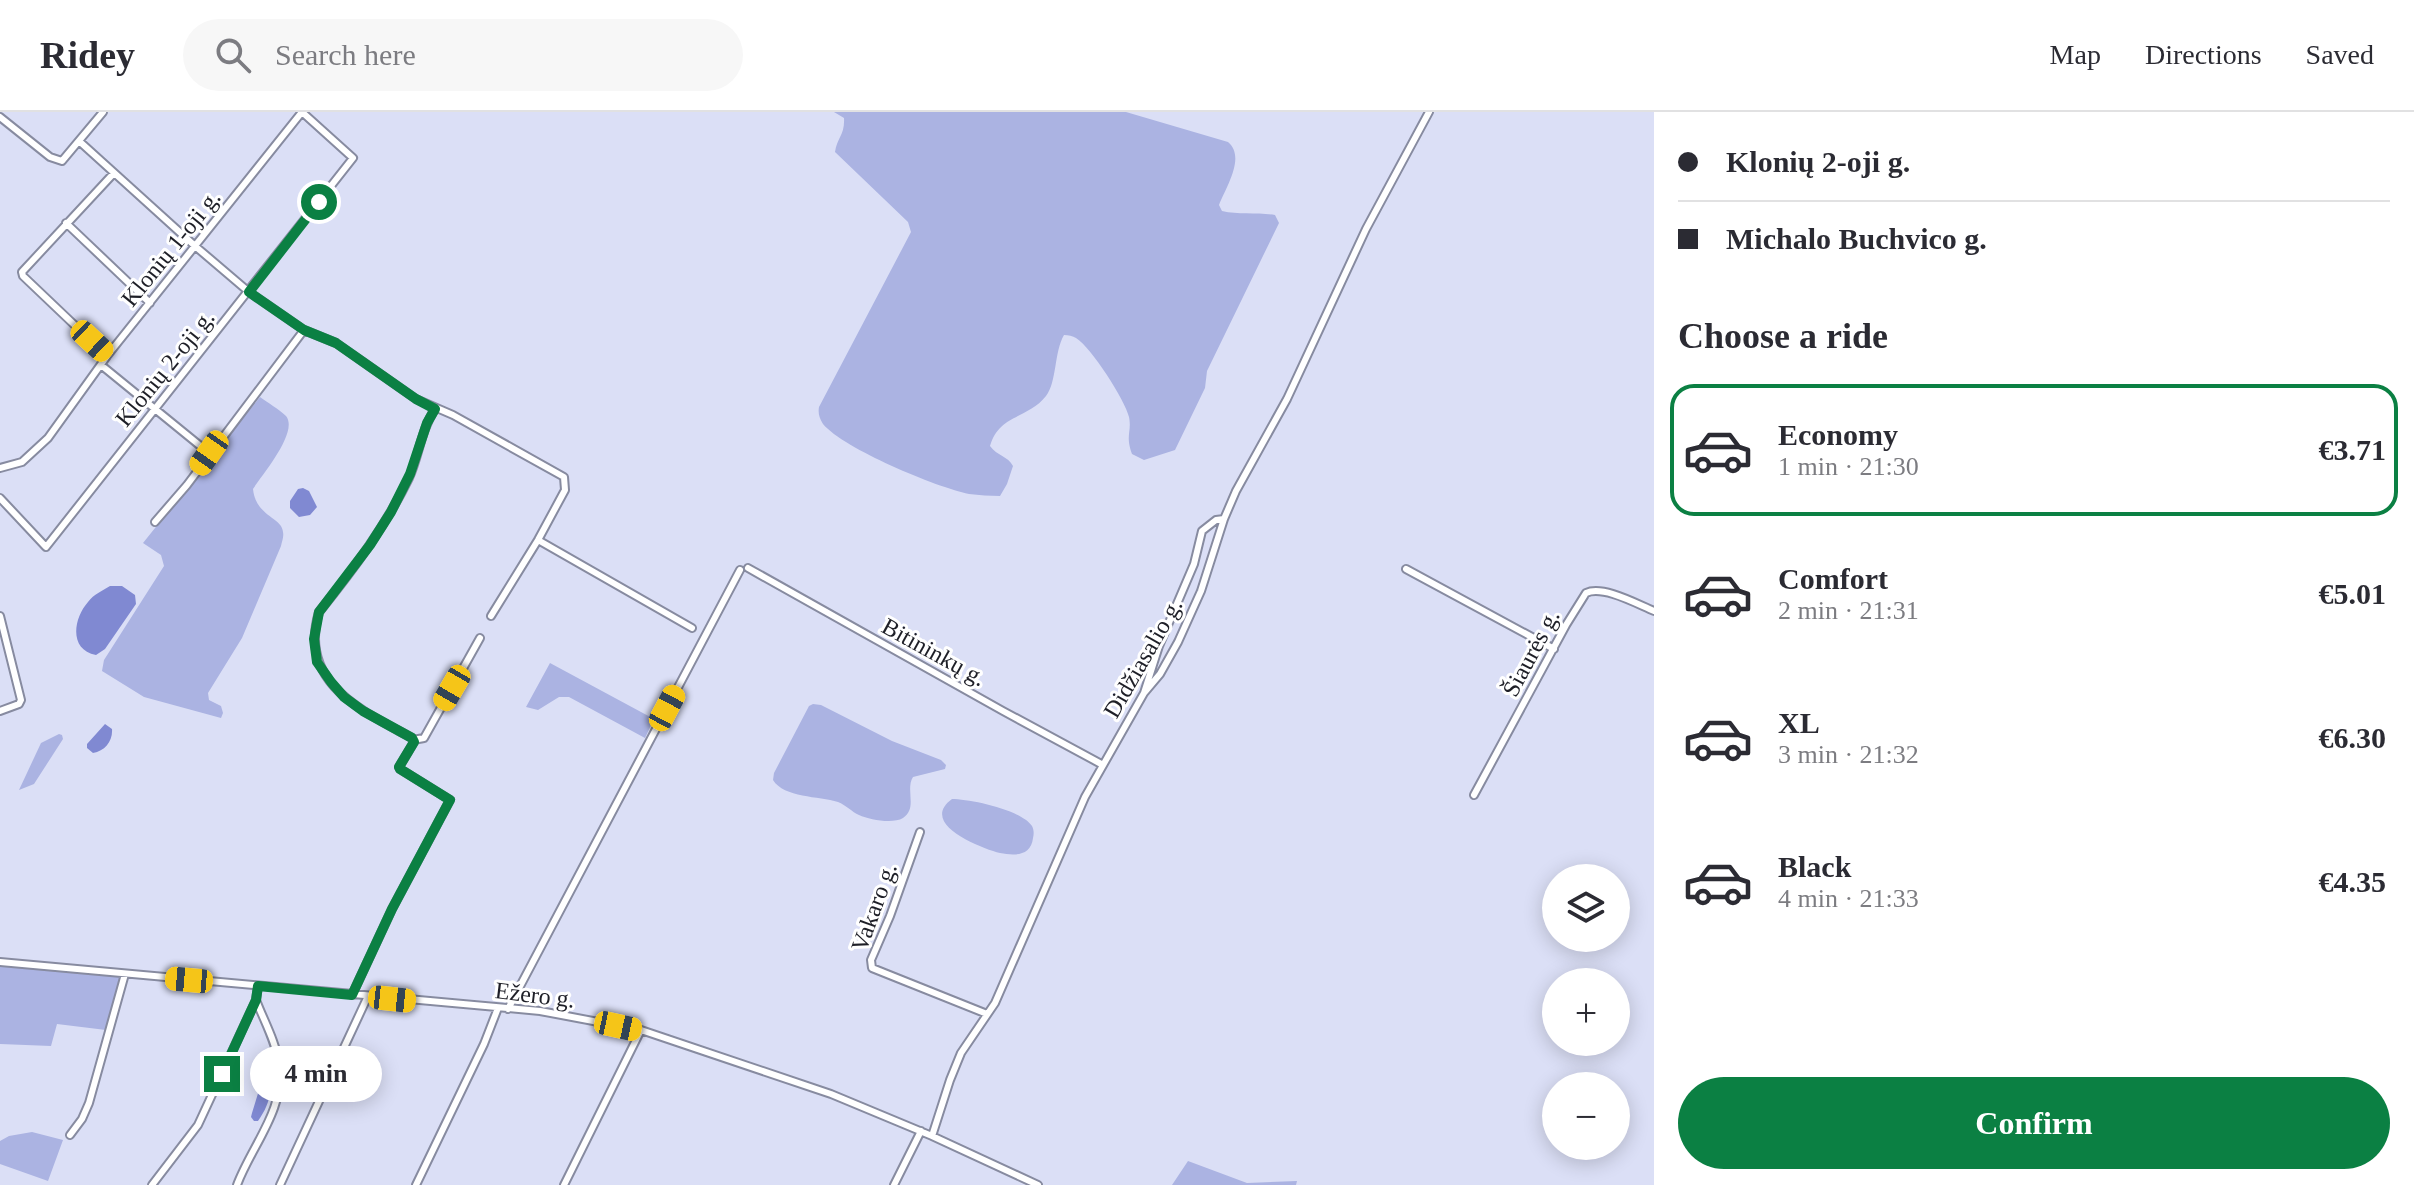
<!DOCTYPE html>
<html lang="en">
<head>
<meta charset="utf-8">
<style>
	body { margin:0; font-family:"Times New Roman",serif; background:#f7f7f7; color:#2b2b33; height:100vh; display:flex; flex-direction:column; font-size:30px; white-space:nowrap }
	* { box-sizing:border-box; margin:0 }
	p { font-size:26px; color:#7c7c81 }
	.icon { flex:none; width:44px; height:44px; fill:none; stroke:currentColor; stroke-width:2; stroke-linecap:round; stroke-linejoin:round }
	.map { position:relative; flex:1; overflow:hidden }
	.details { display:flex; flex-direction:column; background:#fff; width:760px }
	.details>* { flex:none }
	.guide { display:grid; align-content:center; height:176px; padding:0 24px; background:#fff }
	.tools { position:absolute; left:1542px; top:752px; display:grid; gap:16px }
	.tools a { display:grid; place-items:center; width:88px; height:88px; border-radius:50%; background:#fff; box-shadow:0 4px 20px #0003; font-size:40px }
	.end { position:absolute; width:36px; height:36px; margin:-18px; border:10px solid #0b8043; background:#fff; box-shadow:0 0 0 4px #fff }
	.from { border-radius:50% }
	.bubble { position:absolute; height:56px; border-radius:28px; background:#fff; box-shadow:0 4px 20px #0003; font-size:26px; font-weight:800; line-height:56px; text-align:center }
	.car { position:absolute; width:24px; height:48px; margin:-24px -12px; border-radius:10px; box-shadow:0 0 6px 2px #0007; background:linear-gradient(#f5c518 24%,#345 0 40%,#f5c518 0 76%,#345 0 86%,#f5c518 0) }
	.guide b { display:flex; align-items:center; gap:28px; height:76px; font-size:30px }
	.guide b+b { border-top:2px solid #e1e1e2 }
	.guide i { width:20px; height:20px; background:#2b2b33 }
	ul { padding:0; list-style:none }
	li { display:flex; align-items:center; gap:24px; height:132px; margin:0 16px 12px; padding:0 8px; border:4px solid transparent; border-radius:24px }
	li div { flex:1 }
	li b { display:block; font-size:30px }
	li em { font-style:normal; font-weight:800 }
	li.on { border-color:#0b8043 }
	li>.icon { width:72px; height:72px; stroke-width:1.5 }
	h2 { padding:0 24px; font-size:36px; line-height:96px }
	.action { display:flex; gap:16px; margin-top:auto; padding:16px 24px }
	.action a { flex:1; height:92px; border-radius:48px; background:#0b8043; color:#fff; font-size:32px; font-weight:800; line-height:92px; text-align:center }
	header { display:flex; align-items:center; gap:48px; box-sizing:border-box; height:112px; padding:0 40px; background:#fff; border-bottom:2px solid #e1e1e2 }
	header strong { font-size:38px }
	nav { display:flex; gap:44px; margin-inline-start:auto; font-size:28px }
	.search { width:560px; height:72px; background:#f7f7f7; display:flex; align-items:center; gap:20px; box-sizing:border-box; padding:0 28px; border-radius:44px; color:#7c7c81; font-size:30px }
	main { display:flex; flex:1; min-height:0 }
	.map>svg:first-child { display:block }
	.green { fill:#abb3e2 }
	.water { fill:#8089d2 }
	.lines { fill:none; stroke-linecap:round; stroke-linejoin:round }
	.minor-casing { stroke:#878ba0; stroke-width:10 }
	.minor { stroke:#fff; stroke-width:6 }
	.route { stroke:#0b8043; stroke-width:10 }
	.labels { text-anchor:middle; stroke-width:6; stroke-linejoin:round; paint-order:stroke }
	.street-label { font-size:24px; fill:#1e1f27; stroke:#fff }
</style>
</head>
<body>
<header>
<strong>Ridey</strong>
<div class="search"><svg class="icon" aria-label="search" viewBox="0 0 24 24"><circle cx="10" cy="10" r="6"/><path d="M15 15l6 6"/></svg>Search here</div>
<nav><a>Map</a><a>Directions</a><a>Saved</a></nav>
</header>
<main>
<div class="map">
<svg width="1654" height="1073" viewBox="0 0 1654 1073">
	<rect width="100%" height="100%" fill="#dbdff6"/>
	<path class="green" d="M 834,0 L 1126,0 L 1228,30 C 1246,45 1226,75 1219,93 L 1222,99 C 1239,103 1257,100 1275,103 L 1279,111 L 1207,259 L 1205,276 L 1175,338 L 1144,348 L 1132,342 C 1125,323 1132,320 1129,305 C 1125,288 1091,235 1076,226 C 1073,224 1068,223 1064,223 C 1054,240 1057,270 1046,284 C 1028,307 999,302 990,334 C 997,344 1008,344 1013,354 L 1007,372 L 1000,384 C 990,384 979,383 969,382 C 936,375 844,337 823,312 C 819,306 818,301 819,295 L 911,120 L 908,110 L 835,40 C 837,26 845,23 844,6 Z
		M 260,285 C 268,291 279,297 286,304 C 299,320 262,363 253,377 C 256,405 282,405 283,420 C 284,425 282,429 281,434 L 242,526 L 208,581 L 209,588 L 221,594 L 223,601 L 221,606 L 144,585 L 102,559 L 104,548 L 164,454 L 161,443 L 143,431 Z
		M 550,551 L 654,607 L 645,626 L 569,585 L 559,585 L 538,598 L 526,595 Z
		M 813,592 L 821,593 L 892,629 L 941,648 L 946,653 L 945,657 L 913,665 C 905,678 918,696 903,706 C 893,712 870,708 859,703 C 852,700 846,693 838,690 C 819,684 784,686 773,668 L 774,661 L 809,594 Z
		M 59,622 L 62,623 L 63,627 L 34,672 L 19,678 L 41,631 Z
		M 952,687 C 970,687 1022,698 1032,714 C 1034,718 1034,722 1033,726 C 1031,744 1015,744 1000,741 C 981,736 918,712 952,687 Z
		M 0,854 L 120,864 L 106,918 L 57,912 L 51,934 L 0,932 Z
		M 32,1020 L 63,1028 L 48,1069 L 0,1052 L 0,1029 L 9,1024 Z
		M 1188,1049 L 1247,1071 L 1297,1069 L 1296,1073 L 1172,1073 Z"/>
	<path class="water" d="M 303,376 L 309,379 L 317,395 L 310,403 L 299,405 L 290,396 L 290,389 L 298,377 Z
		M 110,474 L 122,474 L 135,483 L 136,492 L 105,537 L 96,543 C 69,538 73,507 88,490 C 94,482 102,479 110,474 Z
		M 105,612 L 112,617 C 113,629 105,639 93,641 L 87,636 L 87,632 Z
		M 263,965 L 267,966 C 274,981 267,996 258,1009 L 254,1009 L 251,1005 L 252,1001 Z"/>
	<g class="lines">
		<defs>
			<path id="minor" d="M 0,5 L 50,45 L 62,49 L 103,0
				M 79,29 L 195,134 L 249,180 L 304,218 L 336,231 L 416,287 L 453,303 L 564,365 L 565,378 L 538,428 L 491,504
				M 66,111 L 150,191
				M 107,244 L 23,164 L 22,160 L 114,61
				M 101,253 L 209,341
				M 0,356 L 22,350 L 48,326 L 107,244 L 302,0
				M 0,386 L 46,435 L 353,46 L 302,0
				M 155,410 L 187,373 L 304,218
				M 538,428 L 692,516
				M 748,456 L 1003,599 L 1103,653
				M 1406,457 L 1554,537
				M 0,504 L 21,588 L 19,592 L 0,599
				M 1144,581 L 1159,534 L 1194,452 L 1202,419 L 1216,408 L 1224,407
				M 413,628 L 424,626 L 480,526
				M 1474,683 L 1566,513 L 1586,481 C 1603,473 1637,492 1654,499
				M 920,720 L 890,804 L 871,848 L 872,856 L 987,902
				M 0,850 L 540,899 L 641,918 L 831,982 L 932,1024 L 1038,1073
				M 352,883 L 392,797 L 450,688 L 400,657 L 399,655 L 414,630 L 412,626 C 361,598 298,571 319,500 C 353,458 385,415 409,366 C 419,344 421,318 435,297
				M 508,897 L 740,458
				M 70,1023 L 82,1007 L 89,991 L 125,862
				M 932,1024 L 950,968 L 961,941 L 995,891 L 1085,685 L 1144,581 L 1160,562 L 1178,530 L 1201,479 L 1224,407 L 1236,379 L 1287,287 L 1366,117 L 1429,0
				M 152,1073 L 198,1013 L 256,888 L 258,874
				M 237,1073 C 252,1033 286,997 279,952 C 276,930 264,909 256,888
				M 280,1073 L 368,884
				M 416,1073 L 484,932 L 498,896
				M 564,1073 L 641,918
				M 894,1073 L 921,1019"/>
		</defs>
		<use href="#minor" class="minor-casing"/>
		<use href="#minor" class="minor"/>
	</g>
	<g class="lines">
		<path class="route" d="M 222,962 L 256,888 L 258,874 L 352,883 L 392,797 L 450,688 L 400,657 L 399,655 L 414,630 L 412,626 L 363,599 L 344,585 L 331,570 L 317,550 L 314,527 L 319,500 L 370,433 L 391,400 L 410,362 L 427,311 L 435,297 L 416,287 L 336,231 L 304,218 L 249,180 L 319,90"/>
	</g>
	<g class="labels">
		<g class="street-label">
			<text transform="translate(171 136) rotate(-51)" y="8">Klonių 1-oji g.</text>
			<text transform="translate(165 256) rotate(-51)" y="8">Klonių 2-oji g.</text>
			<text transform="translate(934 540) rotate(29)" y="8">Bitininkų g.</text>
			<text transform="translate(1531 541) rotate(-62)" y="8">Šiaurės g.</text>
			<text transform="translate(1143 546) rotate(-60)" y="8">Didžiasalio g.</text>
			<text transform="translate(874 795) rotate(-70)" y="8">Vakaro g.</text>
			<text transform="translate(535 883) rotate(7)" y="8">Ežero g.</text>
		</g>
	</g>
</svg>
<div class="tools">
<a><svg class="icon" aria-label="layers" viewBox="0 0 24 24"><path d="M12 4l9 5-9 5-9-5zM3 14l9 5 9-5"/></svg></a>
<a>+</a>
<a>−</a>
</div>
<i class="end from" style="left:319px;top:90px"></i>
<i class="end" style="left:222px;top:962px"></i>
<div class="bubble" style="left:250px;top:934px;width:132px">4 min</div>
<i class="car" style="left:92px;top:229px;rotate:133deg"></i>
<i class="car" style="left:209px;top:341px;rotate:215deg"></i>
<i class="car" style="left:452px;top:576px;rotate:210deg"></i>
<i class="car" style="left:667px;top:596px;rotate:28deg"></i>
<i class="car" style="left:189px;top:868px;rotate:275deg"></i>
<i class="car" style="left:392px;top:887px;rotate:96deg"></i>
<i class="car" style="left:618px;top:914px;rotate:102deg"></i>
</div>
<section class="details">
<div class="guide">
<b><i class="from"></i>Klonių 2-oji g.</b>
<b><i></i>Michalo Buchvico g.</b>
</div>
<h2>Choose a ride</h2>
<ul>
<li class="on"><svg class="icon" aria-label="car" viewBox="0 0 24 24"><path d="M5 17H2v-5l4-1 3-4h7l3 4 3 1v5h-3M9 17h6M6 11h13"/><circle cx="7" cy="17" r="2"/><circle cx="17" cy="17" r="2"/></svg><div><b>Economy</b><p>1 min · 21:30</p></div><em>€3.71</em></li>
<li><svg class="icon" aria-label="car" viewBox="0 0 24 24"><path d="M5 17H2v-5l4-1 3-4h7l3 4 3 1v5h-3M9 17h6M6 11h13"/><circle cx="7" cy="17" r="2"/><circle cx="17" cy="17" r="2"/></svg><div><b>Comfort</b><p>2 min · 21:31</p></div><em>€5.01</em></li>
<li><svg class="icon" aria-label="car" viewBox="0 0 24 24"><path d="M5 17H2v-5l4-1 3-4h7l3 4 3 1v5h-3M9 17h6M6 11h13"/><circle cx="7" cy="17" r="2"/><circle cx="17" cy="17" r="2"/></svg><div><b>XL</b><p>3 min · 21:32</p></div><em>€6.30</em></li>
<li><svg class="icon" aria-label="car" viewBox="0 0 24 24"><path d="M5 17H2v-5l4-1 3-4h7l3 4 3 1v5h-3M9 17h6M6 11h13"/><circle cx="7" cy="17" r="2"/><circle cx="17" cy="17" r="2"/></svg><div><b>Black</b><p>4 min · 21:33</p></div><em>€4.35</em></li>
</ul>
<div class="action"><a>Confirm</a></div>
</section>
</main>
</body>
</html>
